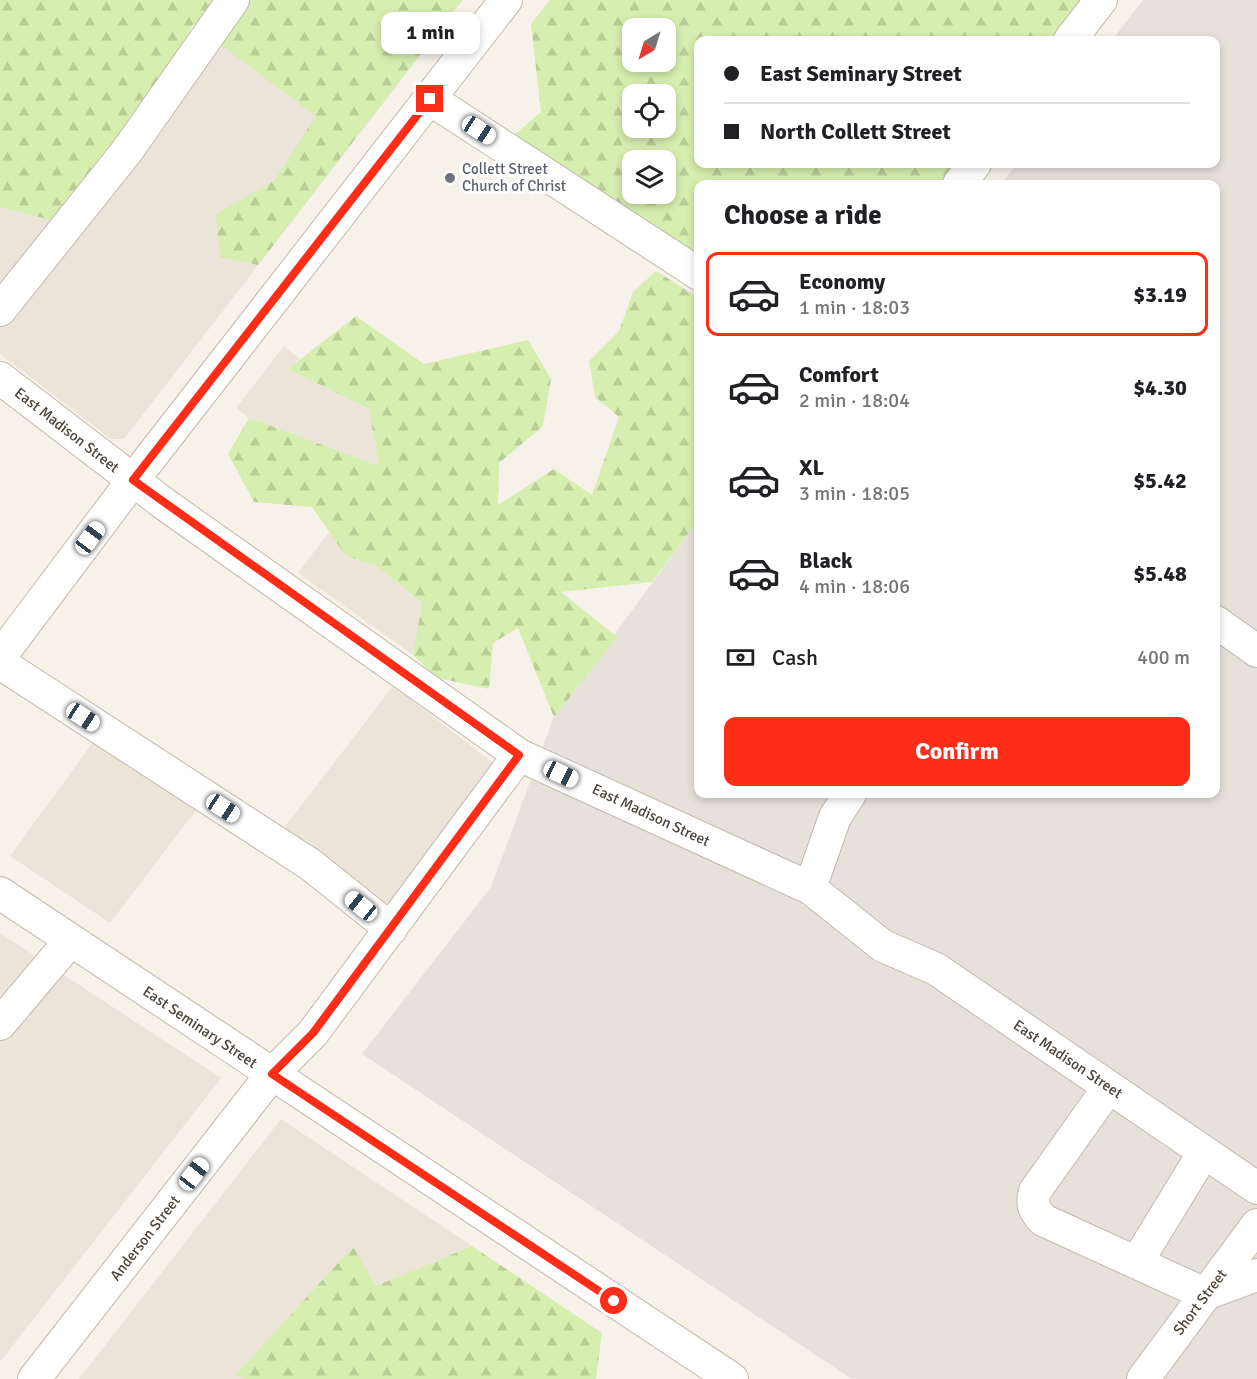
<!DOCTYPE html>
<html lang="en">
<head>
<meta charset="utf-8">
<style>
	body { margin:0; font-family:Signika,sans-serif; background:#f6f6f6; color:#202124; height:100vh; display:flex; flex-direction:column; font-size:22px; white-space:nowrap }
	* { box-sizing:border-box; margin:0 }
	p { font-size:20px; color:#757577 }
	.icon { flex:none; width:33px; height:33px; fill:none; stroke:currentColor; stroke-width:2; stroke-linecap:round; stroke-linejoin:round }
	.map { position:relative; flex:1; overflow:hidden }
	.side { position:absolute; left:694px; top:180px; width:526px; height:618px; display:flex; flex-direction:column; background:#fff; border-radius:12px; box-shadow:0 3px 9px #0003 }
	.side>* { flex:none }
	.guide { position:absolute; left:694px; top:36px; width:526px; height:132px; border-radius:12px; box-shadow:0 3px 9px #0003; display:grid; align-content:center; height:132px; padding:0 30px; background:#fff }
	.needle { width:39px; rotate:218deg }
	.fabs { position:absolute; left:622px; top:18px; display:grid; gap:12px }
	.fabs a { display:grid; place-items:center; width:54px; height:54px; border-radius:12px; background:#fff; box-shadow:0 3px 9px #0003; font-size:30px }
	.end { position:absolute; width:27px; height:27px; margin:-14px; border:8px solid #ff2c18; background:#fff; box-shadow:0 0 0 3px #fff }
	.from { border-radius:50% }
	.bubble { position:absolute; height:42px; border-radius:12px; background:#fff; box-shadow:0 3px 9px #0003; font-size:20px; font-weight:800; line-height:42px; text-align:center }
	.car { position:absolute; width:18px; height:36px; margin:-18px -9px; border-radius:8px; box-shadow:0 0 4px 2px #0007; background:linear-gradient(#fff 24%,#345 0 40%,#fff 0 76%,#345 0 86%,#fff 0) }
	.guide b { display:flex; align-items:center; gap:21px; height:57px; font-size:22px }
	.guide b+b { border-top:2px solid #e0e0e0 }
	.guide i { width:15px; height:15px; background:#202124 }
	ul { padding:0; list-style:none }
	li { display:flex; align-items:center; gap:18px; height:84px; margin:0 12px 9px; padding:0 18px; border:3px solid transparent; border-radius:12px }
	li div { flex:1 }
	li b { display:block; font-size:22px }
	li em { font-style:normal; font-weight:800 }
	li.selected { border-color:#ff2c18 }
	li>.icon { width:54px; height:54px; stroke-width:1.5 }
	h2 { padding:0 30px; font-size:27px; line-height:72px }
	.pay { display:flex; align-items:center; gap:15px; height:66px; padding:0 30px; font-size:22px }
	.pay p { margin-inline-start:auto }
	.cta { display:flex; gap:12px; margin-top:auto; padding:12px 30px }
	.cta a { flex:1; height:69px; border-radius:12px; background:#ff2c18; color:#fff; font-size:24px; font-weight:800; line-height:69px; text-align:center }
	.map>svg:first-child { display:block }
	.residential { fill:#ebe4d8 }
	.industrial { fill:#e6e1db }
	.forest { fill:url(#forest-firs); fill-rule:evenodd }
	.lines { fill:none; stroke-linecap:round; stroke-linejoin:round }
	.minor-casing { stroke:#c3b9ab; stroke-width:34 }
	.minor { stroke:#fff; stroke-width:32 }
	.route { stroke:#ff2c18; stroke-width:8 }
	.worship-dot { fill:#6b7280; stroke:#fff; stroke-width:2 }
	.labels { text-anchor:middle; stroke-width:6; stroke-linejoin:round; paint-order:stroke }
	.worship-label { font-size:15px; fill:#5b616d; stroke:#fff; text-anchor:start }
	.street-label { font-size:15px; fill:#4c4237; stroke:#fff }
</style>
</head>
<body>
<div class="map">
<svg width="1257" height="1379" viewBox="0 0 1257 1379">
	<defs>
		<pattern id="forest-firs" width="22" height="20" patternUnits="userSpaceOnUse" patternTransform="scale(1.5)"><rect width="22" height="20" fill="#d6eeaf"/><path d="M5 1l3.5 6h-7zM16 11l3.5 6h-7z" fill="#b9cd97"/></pattern>
	</defs>
	<rect width="100%" height="100%" fill="#f6f2ea"/>
	<path class="residential" d="M 233,0 L 463,0 L 124,439 L 111,439 L 0,354 L 0,37 L 139,133 Z
		M 284,346 L 300,359 L 288,369 L 369,409 L 379,467 L 249,418 L 236,408 Z
		M 329,532 L 346,556 L 377,566 L 422,603 L 413,655 L 298,573 Z
		M 393,686 L 495,764 L 378,920 L 274,841 Z
		M 102,730 L 206,797 L 110,923 L 10,856 Z
		M 0,933 L 221,1078 L 0,1362 Z
		M 281,1119 L 472,1246 L 376,1286 L 353,1248 L 236,1374 L 248,1379 L 79,1379 Z"/>
	<path class="industrial" d="M 1143,0 L 1257,0 L 1257,1379 L 852,1379 L 362,1054 L 491,887 L 554,717 L 699,519 L 699,794 L 1216,794 L 1216,184 L 1001,184 L 1017,164 L 1216,164 L 1216,40 L 1112,40 Z"/>
	<path class="forest" d="M 0,0 L 461,0 L 461,1 L 258,265 L 220,257 L 216,214 L 274,181 L 316,116 L 193,24 L 139,133 L 55,221 L 0,207 Z
		M 550,0 L 1085,0 L 1054,40 L 699,40 L 699,164 L 959,164 L 943,184 L 699,184 L 699,256 L 514,135 L 541,112 L 531,24 ZM 633,28 L 666,28 L 666,62 L 633,62 ZM 633,94 L 666,94 L 666,128 L 633,128 ZM 633,160 L 666,160 L 666,194 L 633,194 Z
		M 656,271 L 699,298 L 699,519 L 652,582 L 561,592 L 617,637 L 554,717 L 518,628 L 493,643 L 489,689 L 437,678 L 413,655 L 422,603 L 377,566 L 346,556 L 312,507 L 254,502 L 228,454 L 249,418 L 379,466 L 369,409 L 288,369 L 356,316 L 424,364 L 528,340 L 551,379 L 543,426 L 499,463 L 498,505 L 554,469 L 592,495 L 619,417 L 595,397 L 589,361 L 619,331 L 633,292 Z
		M 472,1246 L 602,1333 L 596,1379 L 248,1379 L 235,1375 L 353,1247 L 376,1286 Z"/>
	<g class="lines">
		<defs>
			<path id="minor" d="M 1070,40 L 1101,0
				M 430,99 L 699,274
				M 959,184 L 975,164
				M 0,310 L 127,151 L 233,0
				M 0,378 L 163,503 L 519,755 L 810,888 L 883,946 L 936,969 L 1257,1188
				M 1216,622 L 1257,651
				M 0,657 L 133,480 L 506,0
				M 0,663 L 311,865 L 391,929
				M 810,888 L 835,817 L 850,794
				M 0,893 L 732,1379
				M 0,1024 L 70,941
				M 1109,1087 L 1035,1191 C 1031,1204 1034,1210 1043,1220 L 1205,1294 L 1257,1275
				M 1137,1262 L 1204,1152
				M 34,1379 L 272,1074 L 313,1033 L 519,755
				M 1143,1379 L 1257,1225"/>
		</defs>
		<use href="#minor" class="minor-casing"/>
		<use href="#minor" class="minor"/>
	</g>
	<g class="lines">
		<path class="route" d="M 430,99 L 133,480 L 519,755 L 313,1033 L 272,1074 L 614,1301"/>
	</g>
	<circle class="worship-dot" cx="450" cy="178" r="6"/>
	<g class="labels">
		<g class="worship-label">
			<text x="462" y="174">Collett Street<tspan x="462" dy="17">Church of Christ</tspan></text>
		</g>
		<g class="street-label">
			<text transform="translate(67 430) rotate(38)" y="5">East Madison Street</text>
			<text transform="translate(651 815) rotate(25)" y="5">East Madison Street</text>
			<text transform="translate(200 1027) rotate(34)" y="5">East Seminary Street</text>
			<text transform="translate(1068 1059) rotate(34)" y="5">East Madison Street</text>
			<text transform="translate(145 1238) rotate(-52)" y="5">Anderson Street</text>
			<text transform="translate(1200 1302) rotate(-53)" y="5">Short Street</text>
		</g>
	</g>
</svg>
<div class="fabs">
<a><svg class="needle" viewBox="-14 -14 28 28"><path d="M0-13l5 13h-10z" fill="#e53935"/><path d="M0 13l5-13h-10z" fill="#757577"/></svg></a>
<a><svg class="icon" aria-label="locate" viewBox="0 0 24 24"><circle cx="12" cy="12" r="6"/><path d="M12 2v4M12 18v4M2 12h4M18 12h4"/></svg></a>
<a><svg class="icon" aria-label="layers" viewBox="0 0 24 24"><path d="M12 4l9 5-9 5-9-5zM3 14l9 5 9-5"/></svg></a>
</div>
<i class="end from" style="left:614px;top:1301px"></i>
<i class="end" style="left:430px;top:99px"></i>
<div class="bubble" style="left:381px;top:12px;width:99px">1 min</div>
<i class="car" style="left:479px;top:130px;rotate:123deg"></i>
<i class="car" style="left:90px;top:538px;rotate:37deg"></i>
<i class="car" style="left:83px;top:717px;rotate:123deg"></i>
<i class="car" style="left:561px;top:774px;rotate:115deg"></i>
<i class="car" style="left:223px;top:808px;rotate:123deg"></i>
<i class="car" style="left:361px;top:906px;rotate:309deg"></i>
<i class="car" style="left:194px;top:1174px;rotate:38deg"></i>
<div class="guide">
<b><i class="from"></i>East Seminary Street</b>
<b><i></i>North Collett Street</b>
</div>
<section class="side">
<h2>Choose a ride</h2>
<ul>
<li class="selected"><svg class="icon" aria-label="car" viewBox="0 0 24 24"><path d="M5 17H2v-5l4-1 3-4h7l3 4 3 1v5h-3M9 17h6M6 11h13"/><circle cx="7" cy="17" r="2"/><circle cx="17" cy="17" r="2"/></svg><div><b>Economy</b><p>1 min · 18:03</p></div><em>$3.19</em></li>
<li><svg class="icon" aria-label="car" viewBox="0 0 24 24"><path d="M5 17H2v-5l4-1 3-4h7l3 4 3 1v5h-3M9 17h6M6 11h13"/><circle cx="7" cy="17" r="2"/><circle cx="17" cy="17" r="2"/></svg><div><b>Comfort</b><p>2 min · 18:04</p></div><em>$4.30</em></li>
<li><svg class="icon" aria-label="car" viewBox="0 0 24 24"><path d="M5 17H2v-5l4-1 3-4h7l3 4 3 1v5h-3M9 17h6M6 11h13"/><circle cx="7" cy="17" r="2"/><circle cx="17" cy="17" r="2"/></svg><div><b>XL</b><p>3 min · 18:05</p></div><em>$5.42</em></li>
<li><svg class="icon" aria-label="car" viewBox="0 0 24 24"><path d="M5 17H2v-5l4-1 3-4h7l3 4 3 1v5h-3M9 17h6M6 11h13"/><circle cx="7" cy="17" r="2"/><circle cx="17" cy="17" r="2"/></svg><div><b>Black</b><p>4 min · 18:06</p></div><em>$5.48</em></li>
</ul>
<div class="pay"><svg class="icon" aria-label="cash" viewBox="0 0 24 24"><path d="M3 7h18v10H3z"/><circle cx="12" cy="12" r="2"/></svg>Cash<p>400 m</p></div>
<div class="cta"><a>Confirm</a></div>
</section>
</div>
</body>
</html>
